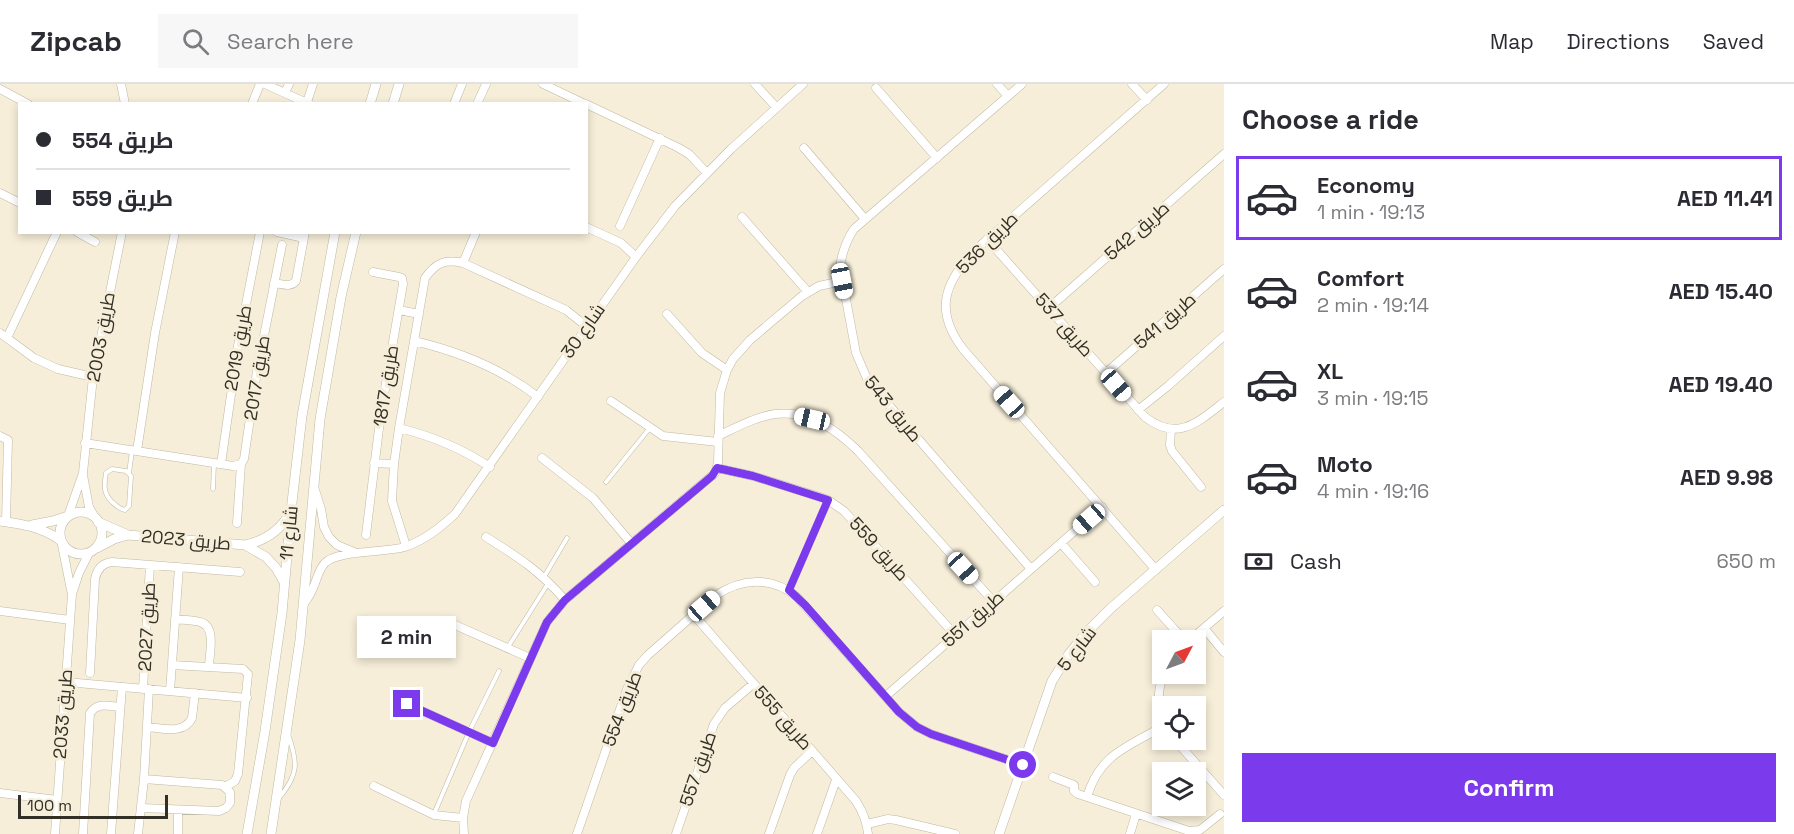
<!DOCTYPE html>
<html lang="en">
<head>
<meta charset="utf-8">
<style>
	body { margin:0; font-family:"Space Grotesk",Cairo,sans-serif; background:#f7f7f7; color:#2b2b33; height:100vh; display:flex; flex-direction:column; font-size:22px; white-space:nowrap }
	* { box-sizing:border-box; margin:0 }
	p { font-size:20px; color:#7c7c81 }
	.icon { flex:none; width:33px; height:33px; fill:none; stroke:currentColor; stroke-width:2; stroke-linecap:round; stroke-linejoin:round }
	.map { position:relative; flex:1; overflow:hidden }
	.side { display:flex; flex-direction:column; background:#fff; width:570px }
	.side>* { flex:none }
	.banner { position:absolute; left:18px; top:18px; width:570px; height:132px; border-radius:0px; box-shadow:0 3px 9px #0003; display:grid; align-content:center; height:132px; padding:0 18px; background:#fff }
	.needle { width:39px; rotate:49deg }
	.tools { position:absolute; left:1152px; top:546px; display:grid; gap:12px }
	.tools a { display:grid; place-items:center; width:54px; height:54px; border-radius:0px; background:#fff; box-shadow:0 3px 9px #0003; font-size:30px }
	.scale { position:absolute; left:18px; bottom:15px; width:150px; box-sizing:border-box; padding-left:6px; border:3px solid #322f27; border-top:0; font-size:16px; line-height:21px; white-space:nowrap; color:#322f27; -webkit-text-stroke:4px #f6eed9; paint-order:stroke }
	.end { position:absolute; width:27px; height:27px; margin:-14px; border:8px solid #7c3aed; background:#fff; box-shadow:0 0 0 3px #fff }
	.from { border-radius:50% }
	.bubble { position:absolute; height:42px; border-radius:0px; background:#fff; box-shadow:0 3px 9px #0003; font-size:20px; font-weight:700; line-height:42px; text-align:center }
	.car { position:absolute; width:18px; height:36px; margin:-18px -9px; border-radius:8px; box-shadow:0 0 4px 2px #0007; background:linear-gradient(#fff 24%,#345 0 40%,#fff 0 76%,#345 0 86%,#fff 0) }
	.banner b { display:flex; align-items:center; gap:21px; height:57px; font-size:22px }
	.banner b+b { border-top:2px solid #e1e1e2 }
	.banner i { width:15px; height:15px; background:#2b2b33 }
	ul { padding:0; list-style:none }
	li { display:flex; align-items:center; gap:18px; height:84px; margin:0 12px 9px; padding:0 6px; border:3px solid transparent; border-radius:0px }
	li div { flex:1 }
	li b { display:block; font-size:22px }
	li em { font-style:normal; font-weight:700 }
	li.current { border-color:#7c3aed }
	li>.icon { width:54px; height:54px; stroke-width:1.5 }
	h2 { padding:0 18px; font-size:27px; line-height:72px }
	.pay { display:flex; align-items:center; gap:15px; height:66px; padding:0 18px; font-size:22px }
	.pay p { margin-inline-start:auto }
	.primary-button { display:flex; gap:12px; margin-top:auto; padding:12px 18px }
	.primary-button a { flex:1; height:69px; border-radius:0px; background:#7c3aed; color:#fff; font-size:24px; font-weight:700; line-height:69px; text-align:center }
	header { display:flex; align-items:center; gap:36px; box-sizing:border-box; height:84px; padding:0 30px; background:#fff; border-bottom:2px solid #e1e1e2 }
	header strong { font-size:28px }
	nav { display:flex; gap:33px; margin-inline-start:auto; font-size:21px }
	.search { width:420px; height:54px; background:#f7f7f7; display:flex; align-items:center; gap:15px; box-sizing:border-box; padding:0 21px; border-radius:0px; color:#7c7c81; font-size:22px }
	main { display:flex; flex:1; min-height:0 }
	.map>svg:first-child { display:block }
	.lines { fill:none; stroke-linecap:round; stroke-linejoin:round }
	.service-casing { stroke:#bfb8a3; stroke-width:5 }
	.minor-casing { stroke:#bfb8a3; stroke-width:9 }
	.tertiary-casing { stroke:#bfb8a3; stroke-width:10 }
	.service { stroke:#fff; stroke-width:4 }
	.minor { stroke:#fff; stroke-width:8 }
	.tertiary { stroke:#fff; stroke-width:9 }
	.route { stroke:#7c3aed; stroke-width:8 }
	.labels { text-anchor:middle; stroke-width:6; stroke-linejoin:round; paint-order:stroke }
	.street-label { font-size:18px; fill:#322f27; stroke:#f6eed9 }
</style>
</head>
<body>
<header>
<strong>Zipcab</strong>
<div class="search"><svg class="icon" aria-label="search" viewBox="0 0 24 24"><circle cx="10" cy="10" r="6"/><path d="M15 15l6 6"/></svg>Search here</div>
<nav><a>Map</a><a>Directions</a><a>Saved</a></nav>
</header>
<main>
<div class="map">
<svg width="1224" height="750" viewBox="0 0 1224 750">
	<rect width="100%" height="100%" fill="#f6eed9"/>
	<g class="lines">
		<defs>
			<path id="service" d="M 112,385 L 126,387 L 131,392 L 129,422 L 125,426 C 119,425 117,422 112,418 C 103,409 104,401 106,389 Z
				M 129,389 L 132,367
				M 606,398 L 649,345
				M 213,405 L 214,379
				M 544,493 L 567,454
				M 789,506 L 828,416
				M 508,563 L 549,498
				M 279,714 C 299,690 298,679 288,650
				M 434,730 L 469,648 L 499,587"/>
			<path id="minor" d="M 121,0 L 125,20
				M 265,0 L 309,20
				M 543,0 L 585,20
				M 755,0 L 776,23
				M 997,0 L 1008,12
				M 1022,0 L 854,145 C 846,157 842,168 840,183 L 856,269 L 868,297 L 1031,485
				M 1132,0 L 1147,16
				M 876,4 L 937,74
				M 0,5 L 28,20
				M 285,9 L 289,0
				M 307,18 L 313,0
				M 252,20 L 260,0
				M 454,20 L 462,0
				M 477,20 L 486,0
				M 586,20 L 677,63 L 689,70 L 707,89
				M 804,64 L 865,135
				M 0,109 L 20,119
				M 742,133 L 808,208
				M 620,142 L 660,54
				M 586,143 L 621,159 L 636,173
				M 77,148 L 95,158
				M 277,148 L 304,154
				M 987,155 L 1145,333 C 1177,358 1197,339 1224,318
				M 463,179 L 476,148
				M 274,199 C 282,200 290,204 296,197 L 305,148
				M 1049,224 L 1224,70
				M 399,226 L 419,230
				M 667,230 L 702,269 L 727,286
				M 0,249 L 34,274 L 58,285 L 93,293
				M 7,254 L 57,148
				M 414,257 C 457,267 502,285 538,313
				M 1106,289 L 1224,185
				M 611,317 L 663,352 L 718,358
				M 1138,326 L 1168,302 L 1224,252
				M 399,344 C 432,352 461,364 490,383
				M 1171,345 L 1170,361 L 1172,367 L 1201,403
				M 0,352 L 8,356 L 6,438
				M 718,352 C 735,344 755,333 775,330 C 807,326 836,345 858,367 L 993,517
				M 85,359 L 233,382 L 241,380 L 244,375 L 257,287 L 282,161
				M 137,367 L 155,249 L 175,148
				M 542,374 L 593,414 L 631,459
				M 374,379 L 394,380
				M 221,380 L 238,262 L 260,148
				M 717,384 L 753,392 L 820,413 L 828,416 L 844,427 L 955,551
				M 83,391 L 89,423 L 94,432
				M 314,403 L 321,425 L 324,443 L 329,453 L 337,461 L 356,469
				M 68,432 L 83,389 L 93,293 L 122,148
				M 237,439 L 241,380
				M 366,451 L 381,328 L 403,200 L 402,194 L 399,193 L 373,188
				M 486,453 C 518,473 540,487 565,516
				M 1061,459 L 1095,498
				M 62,461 L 71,506
				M 406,462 L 392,417 L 394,380 L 399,344 L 425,194 C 436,179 444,175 463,179 L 566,226 L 586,242
				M 1156,486 L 963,265 C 935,228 943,201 973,168 L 1164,0
				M 304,520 C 307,515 311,510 313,504 C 317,496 318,486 325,479 C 337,466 384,469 405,463 C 425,456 440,444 455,430 L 636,173 L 675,122 L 731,65 L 803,0
				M 1157,526 L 1184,556
				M 0,527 L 70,536
				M 694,531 L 856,717 C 863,728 867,737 868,750
				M 175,535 C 183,536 193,536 200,538 C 217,542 209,571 209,583
				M 448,538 L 530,574
				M 1204,544 L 1224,568
				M 1190,556 L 1224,527
				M 172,581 L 243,585 L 248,590 L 238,690 L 235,697 L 225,703
				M 90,589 L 95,495 C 97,485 102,479 112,478 L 240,488
				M 66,598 L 247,614
				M 143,605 L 150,481
				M 170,607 L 179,483
				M 886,612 L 1102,423
				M 407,620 L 493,659
				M 1162,634 C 1157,619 1158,604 1164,590
				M 147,643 C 162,644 184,651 192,634 L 195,609
				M 1175,656 L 1224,711
				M 1053,693 L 1074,701 L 1074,707 L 1078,710 L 1189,747 L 1200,746 L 1220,730
				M 374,702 L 434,731 L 463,734
				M 0,709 L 57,716
				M 1087,713 C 1099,671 1127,663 1162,643
				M 141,724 L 219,727 L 226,724 L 230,719 L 230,708 L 222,701 L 144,695
				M 867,740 L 888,735 L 896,736 L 955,750
				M 55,750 L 72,510 L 79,489 L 89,469
				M 83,750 L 90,629 C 98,618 108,622 120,623
				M 111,750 L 122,603
				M 138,750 L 144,695 L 149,605
				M 178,750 L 178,726
				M 464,750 L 463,734 L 466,717 L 547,538 L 565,516 L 715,389 L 718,379 L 720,309 L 727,286 L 733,275 L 750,256 L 802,212 L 819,202 L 842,197
				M 577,750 L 627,605 L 639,581 L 648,571 L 715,512 C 741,494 772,492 797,513 L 899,628 L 917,643 L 931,650 L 1023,681
				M 676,750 L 714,640 L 725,624 L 753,600
				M 769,750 L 790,691 L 794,684 L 812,667
				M 817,750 L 836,696
				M 1130,750 L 1136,730"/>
			<path id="tertiary" d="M 370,20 L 376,0
				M 393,20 L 399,0
				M60 449a21 21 0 1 1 42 0a21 21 0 1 1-42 0Z
				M 0,437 C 22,440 42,443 60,456
				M 98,438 L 128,451 L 245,461 L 266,473 L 276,484 L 284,498
				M 32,441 L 53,437 L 68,432
				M 245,461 C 264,457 280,447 290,429
				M 97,464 L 114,455 L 128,451
				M 247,750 L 265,647 L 282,529 L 291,427 L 302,332 L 335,148
				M 271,750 L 300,556 L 320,335 L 341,213 L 356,148
				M 999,750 L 1052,597 L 1069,570 L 1086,549 L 1111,524 L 1224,426"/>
		</defs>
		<use href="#service" class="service-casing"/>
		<use href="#minor" class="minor-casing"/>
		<use href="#tertiary" class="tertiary-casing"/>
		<use href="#service" class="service"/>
		<use href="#minor" class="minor"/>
		<use href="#tertiary" class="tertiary"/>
	</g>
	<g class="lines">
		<path class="route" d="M 407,620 L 493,659 L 547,538 L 565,516 L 712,392 L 717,384 L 753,392 L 828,416 L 789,506 L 805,521 L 899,628 L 917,643 L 931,650 L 1023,681"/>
	</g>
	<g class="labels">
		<g class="street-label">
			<text transform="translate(1137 147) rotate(-41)" y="6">طريق 542</text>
			<text transform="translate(987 159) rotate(-45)" y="6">طريق 536</text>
			<text transform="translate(1165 237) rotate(-41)" y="6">طريق 541</text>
			<text transform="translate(1064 241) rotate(49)" y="6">طريق 537</text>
			<text transform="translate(583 247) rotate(-55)" y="6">شارع 30</text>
			<text transform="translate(101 253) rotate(-80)" y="6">طريق 2003</text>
			<text transform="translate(238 264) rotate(-80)" y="6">طريق 2019</text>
			<text transform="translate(257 294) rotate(-81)" y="6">طريق 2017</text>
			<text transform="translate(386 302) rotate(-81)" y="6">طريق 1817</text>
			<text transform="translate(893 325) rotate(51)" y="6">طريق 543</text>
			<text transform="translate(289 449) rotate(-84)" y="6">شارع 11</text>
			<text transform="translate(186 456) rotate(5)" y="6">طريق 2023</text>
			<text transform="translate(879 465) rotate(48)" y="6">طريق 559</text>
			<text transform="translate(973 535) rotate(-41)" y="6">طريق 551</text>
			<text transform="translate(147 543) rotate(-87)" y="6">طريق 2027</text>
			<text transform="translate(1077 565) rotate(-52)" y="6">شارع 5</text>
			<text transform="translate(622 625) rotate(-69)" y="6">طريق 554</text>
			<text transform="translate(63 630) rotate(-86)" y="6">طريق 2033</text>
			<text transform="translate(783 634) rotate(49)" y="6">طريق 555</text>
			<text transform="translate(698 685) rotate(-71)" y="6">طريق 557</text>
		</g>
	</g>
</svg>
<div class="tools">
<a><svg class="needle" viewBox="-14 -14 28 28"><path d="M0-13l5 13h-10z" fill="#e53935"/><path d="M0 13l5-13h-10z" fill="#7c7c81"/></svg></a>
<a><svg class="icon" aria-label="locate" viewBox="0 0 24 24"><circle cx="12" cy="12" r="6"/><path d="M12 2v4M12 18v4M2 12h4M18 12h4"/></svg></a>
<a><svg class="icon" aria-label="layers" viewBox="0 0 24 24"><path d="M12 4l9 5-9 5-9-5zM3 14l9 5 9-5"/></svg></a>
</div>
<div class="scale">100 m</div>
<i class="end from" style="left:1023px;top:681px"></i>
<i class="end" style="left:407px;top:620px"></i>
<div class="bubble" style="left:357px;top:532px;width:99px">2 min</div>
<i class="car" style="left:842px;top:197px;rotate:169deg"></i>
<i class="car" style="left:1116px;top:301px;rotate:139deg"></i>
<i class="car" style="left:1009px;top:318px;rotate:318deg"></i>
<i class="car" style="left:812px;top:335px;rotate:283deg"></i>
<i class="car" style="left:1089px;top:435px;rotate:229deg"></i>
<i class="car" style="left:963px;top:484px;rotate:138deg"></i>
<i class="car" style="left:704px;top:522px;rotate:49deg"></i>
<div class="banner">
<b><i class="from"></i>طريق 554</b>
<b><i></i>طريق 559</b>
</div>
</div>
<section class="side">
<h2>Choose a ride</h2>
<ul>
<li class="current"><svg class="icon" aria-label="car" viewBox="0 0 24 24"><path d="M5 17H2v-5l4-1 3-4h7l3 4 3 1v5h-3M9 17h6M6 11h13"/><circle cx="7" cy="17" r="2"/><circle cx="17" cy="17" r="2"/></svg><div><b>Economy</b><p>1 min · 19:13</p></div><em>AED 11.41</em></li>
<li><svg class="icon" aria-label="car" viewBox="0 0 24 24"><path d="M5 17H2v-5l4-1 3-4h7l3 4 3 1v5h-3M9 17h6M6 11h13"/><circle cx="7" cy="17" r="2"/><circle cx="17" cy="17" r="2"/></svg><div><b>Comfort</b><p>2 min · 19:14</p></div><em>AED 15.40</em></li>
<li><svg class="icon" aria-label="car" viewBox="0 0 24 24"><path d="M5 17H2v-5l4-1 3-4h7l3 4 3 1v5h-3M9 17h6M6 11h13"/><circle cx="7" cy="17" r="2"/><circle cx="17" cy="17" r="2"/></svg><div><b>XL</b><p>3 min · 19:15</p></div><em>AED 19.40</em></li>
<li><svg class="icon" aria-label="car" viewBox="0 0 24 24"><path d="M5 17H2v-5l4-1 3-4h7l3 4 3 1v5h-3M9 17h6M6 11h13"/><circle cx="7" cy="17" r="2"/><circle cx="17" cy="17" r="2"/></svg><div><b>Moto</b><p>4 min · 19:16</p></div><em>AED 9.98</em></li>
</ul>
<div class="pay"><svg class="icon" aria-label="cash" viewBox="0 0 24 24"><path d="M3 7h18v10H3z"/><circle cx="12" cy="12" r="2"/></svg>Cash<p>650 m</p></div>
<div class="primary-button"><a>Confirm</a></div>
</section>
</main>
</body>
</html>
